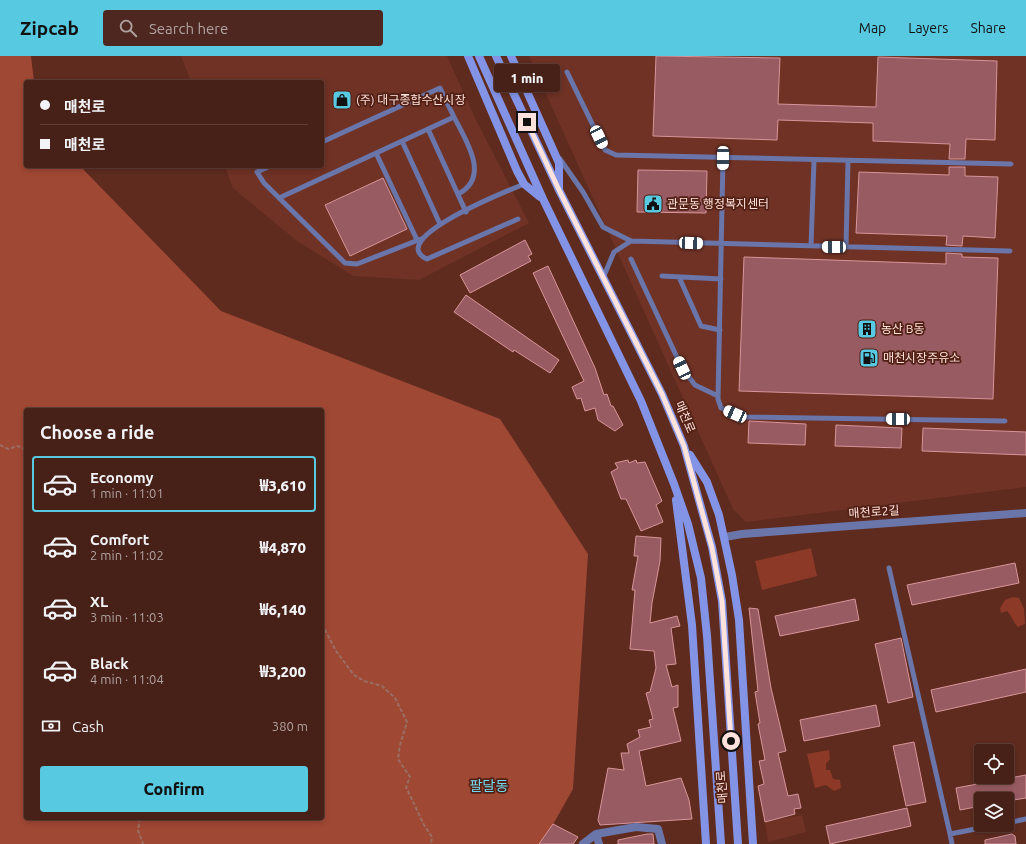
<!DOCTYPE html>
<html lang="en">
<head>
<meta charset="utf-8">
<style>
	body { margin:0; font-family:Ubuntu,"Noto Sans KR",sans-serif; background:#4e2820; color:#f1f3f6; height:100vh; display:flex; flex-direction:column; font-size:15px; white-space:nowrap }
	* { box-sizing:border-box; margin:0 }
	p { font-size:13px; color:#b0a3a1 }
	.icon { flex:none; width:22px; height:22px; fill:none; stroke:currentColor; stroke-width:2; stroke-linecap:round; stroke-linejoin:round }
	.map { position:relative; flex:1; overflow:hidden }
	.details { position:absolute; left:24px; top:352px; width:300px; height:412px; display:flex; flex-direction:column; background:#472017; border-radius:4px; box-shadow:0 2px 6px #0003,0 0 0 1px #5f3e36 }
	.details>* { flex:none }
	.top-card { position:absolute; left:24px; top:24px; width:300px; height:88px; border-radius:4px; box-shadow:0 2px 6px #0003,0 0 0 1px #5f3e36; display:grid; align-content:center; height:88px; padding:0 16px; background:#472017 }
	.fabs { position:absolute; left:974px; top:688px; display:grid; gap:8px }
	.fabs a { display:grid; place-items:center; width:40px; height:40px; border-radius:4px; background:#472017; box-shadow:0 2px 6px #0003,0 0 0 1px #5f3e36; font-size:20px }
	.end { position:absolute; width:18px; height:18px; margin:-9px; border:5px solid #fee2db; background:#111; box-shadow:0 0 0 2px #111 }
	.from { border-radius:50% }
	.bubble { position:absolute; height:28px; border-radius:4px; background:#472017; box-shadow:0 2px 6px #0003,0 0 0 1px #5f3e36; font-size:13px; font-weight:800; line-height:28px; text-align:center }
	.car { position:absolute; width:12px; height:24px; margin:-12px -6px; border-radius:5px; box-shadow:0 0 3px 1px #0007; background:linear-gradient(#fff 24%,#345 0 40%,#fff 0 76%,#345 0 86%,#fff 0) }
	.top-card b { display:flex; align-items:center; gap:14px; height:38px; font-size:15px }
	.top-card b+b { border-top:1px solid #5f3e36 }
	.top-card i { width:10px; height:10px; background:#f1f3f6 }
	ul { padding:0; list-style:none }
	li { display:flex; align-items:center; gap:12px; height:56px; margin:0 8px 6px; padding:0 8px; border:2px solid transparent; border-radius:4px }
	li div { flex:1 }
	li b { display:block; font-size:15px }
	li em { font-style:normal; font-weight:800 }
	li.active { border-color:#57c9e1 }
	li>.icon { width:36px; height:36px; stroke-width:1.5 }
	h2 { padding:0 16px; font-size:18px; line-height:48px }
	.pay { display:flex; align-items:center; gap:10px; height:44px; padding:0 16px; font-size:15px }
	.pay p { margin-inline-start:auto }
	.button { display:flex; gap:8px; margin-top:auto; padding:8px 16px }
	.button a { flex:1; height:46px; border-radius:4px; background:#57c9e1; color:#111; font-size:16px; font-weight:800; line-height:46px; text-align:center }
	header { display:flex; align-items:center; gap:24px; box-sizing:border-box; height:56px; padding:0 20px; background:#57c9e1; color:#111 }
	header strong { font-size:19px }
	nav { display:flex; gap:22px; margin-inline-start:auto; font-size:14px }
	.search { width:280px; height:36px; background:#4e2820; display:flex; align-items:center; gap:10px; box-sizing:border-box; padding:0 14px; border-radius:4px; color:#b0a3a1; font-size:15px }
	.map>svg:first-child { display:block }
	.built { fill:#6f3225 }
	.green { fill:#8c3927 }
	.forest { fill:#9f4834; fill-rule:evenodd }
	.building { fill:#985b61; stroke:#d7959a }
	.lines { fill:none; stroke-linecap:round; stroke-linejoin:round }
	.path { stroke:#9a6e64; stroke-width:2; stroke-dasharray:4 2; stroke-linecap:butt }
	.service { stroke:#6a75a9; stroke-width:5 }
	.minor { stroke:#6a75a9; stroke-width:8 }
	.secondary { stroke:#8394e6; stroke-width:8 }
	.route { stroke:#fee2db; stroke-width:5 }
	.labels { text-anchor:middle; stroke-width:3.5; stroke-linejoin:round; paint-order:stroke }
	.poi-label { font-size:12px; fill:#fee2db; stroke:#532015; text-anchor:start }
	.street-label { font-size:12px; fill:#fee2db; stroke:#532015 }
	.quarter-label { font-size:14px; fill:#72d8ef; stroke:#532015 }
</style>
</head>
<body>
<header>
<strong>Zipcab</strong>
<div class="search"><svg class="icon" aria-label="search" viewBox="0 0 24 24"><circle cx="10" cy="10" r="6"/><path d="M15 15l6 6"/></svg>Search here</div>
<nav><a>Map</a><a>Layers</a><a>Share</a></nav>
</header>
<div class="map">
<svg width="1026" height="788" viewBox="0 0 1026 788">
	<rect width="100%" height="100%" fill="#5f2b1f"/>
	<path class="built" d="M 181,0 L 447,0 L 476,64 L 529,167 L 419,224 L 353,220 L 297,185 L 233,132 L 225,110 L 322,110 L 322,26 L 191,26 Z
		M 529,0 L 1026,0 L 1026,431 L 746,466 L 733,453 Z
		M 802,759 L 806,776 L 768,786 L 765,766 Z"/>
	<path class="green" d="M 811,492 L 817,520 L 762,534 L 755,505 Z
		M 1013,541 L 1019,542 L 1024,553 L 1025,568 L 1018,571 C 1013,566 1012,560 1007,555 L 1001,557 L 1000,552 L 1005,544 Z
		M 829,694 L 830,703 L 826,708 L 826,714 L 830,714 L 833,723 L 840,724 L 841,732 L 834,735 L 826,729 L 815,732 L 807,698 Z"/>
	<path class="forest" d="M 0,0 L 31,0 L 34,26 L 26,26 L 26,110 L 80,110 L 221,255 L 500,363 L 588,498 L 573,733 L 542,788 L 0,788 ZM 26,354 L 322,354 L 322,762 L 26,762 Z"/>
	<path class="building" d="M 656,0 L 780,2 L 778,48 L 876,51 L 878,1 L 997,5 L 995,84 L 966,83 L 965,103 L 949,103 L 950,88 L 873,85 L 873,67 L 778,64 L 777,84 L 653,80 Z
		M 949,111 L 965,111 L 965,120 L 998,121 L 995,182 L 963,180 L 962,190 L 946,189 L 947,180 L 856,177 L 859,116 L 949,119 Z
		M 638,114 L 707,115 L 706,157 L 637,156 Z
		M 383,122 L 407,173 L 350,200 L 325,149 Z
		M 525,184 L 532,198 L 528,200 L 531,205 L 470,237 L 460,219 Z
		M 946,197 L 962,198 L 962,201 L 998,202 L 993,343 L 739,335 L 744,201 L 946,208 Z
		M 548,210 L 595,312 L 604,339 L 607,338 L 611,350 L 613,350 L 623,369 L 615,375 L 598,364 L 595,352 L 585,355 L 581,342 L 577,343 L 572,331 L 584,325 L 533,217 Z
		M 466,239 L 559,304 L 550,317 L 514,294 L 513,296 L 454,256 Z
		M 749,365 L 806,368 L 805,389 L 748,387 Z
		M 836,369 L 902,372 L 901,392 L 835,390 Z
		M 923,372 L 1026,376 L 1026,399 L 922,395 Z
		M 628,404 L 629,407 L 636,404 L 637,407 L 645,406 L 662,445 L 656,449 L 663,466 L 641,475 L 626,443 L 621,443 L 611,416 L 618,412 L 615,407 Z
		M 636,480 L 661,482 L 660,505 L 652,547 L 650,567 L 677,560 L 680,570 L 671,572 L 676,608 L 666,609 L 672,631 L 678,629 L 678,651 L 673,652 L 681,685 L 639,695 L 646,730 L 681,722 L 689,744 L 692,763 L 600,769 L 598,764 L 608,712 L 624,714 L 621,697 L 629,697 L 627,688 L 640,681 L 638,674 L 651,671 L 649,664 L 653,663 L 646,637 L 650,636 L 656,612 L 654,595 L 630,593 L 635,534 L 632,534 L 638,500 L 634,500 Z
		M 1015,507 L 1019,527 L 912,549 L 907,529 Z
		M 855,543 L 859,564 L 780,580 L 775,560 Z
		M 749,552 L 758,553 L 771,632 L 786,695 L 778,697 L 788,740 L 798,738 L 801,752 L 794,753 L 795,758 L 765,766 L 758,730 L 764,728 L 759,705 L 765,704 L 758,668 L 760,667 L 755,636 L 758,635 Z
		M 901,582 L 913,641 L 888,647 L 875,588 Z
		M 1026,613 L 1026,636 L 936,656 L 931,634 Z
		M 876,649 L 880,670 L 804,685 L 800,664 Z
		M 914,686 L 926,746 L 906,750 L 893,690 Z
		M 1026,719 L 1026,742 L 1007,745 L 1007,743 L 981,743 L 981,750 L 960,754 L 956,732 Z
		M 907,752 L 911,770 L 830,788 L 826,770 Z
		M 553,768 L 578,781 L 573,788 L 539,788 Z
		M 647,778 L 653,778 L 654,788 L 618,788 L 618,784 Z
		M 1012,778 L 1015,780 L 1016,788 L 985,788 L 985,784 Z"/>
	<g class="lines">
		<path class="path" d="M 0,389 L 8,393 L 18,390 L 26,394
			M 322,568 L 336,595 L 354,619 L 364,625 L 382,630 L 395,642 L 407,666 L 400,689 L 398,703 L 410,721 L 406,731 L 424,769 L 432,781 L 431,788
			M 140,762 L 138,774 L 143,788"/>
		<path class="service" d="M 567,16 L 605,94 L 616,99 L 1011,108
			M 454,61 C 466,85 491,121 458,138
			M 428,73 L 466,156
			M 402,85 L 440,168
			M 376,97 L 417,184
			M 723,102 L 718,343 L 721,352 L 744,361 L 1005,365
			M 560,103 L 583,136 L 603,171 L 631,185 L 1010,195
			M 270,110 L 257,116 L 264,127 L 345,207 L 357,208 L 421,183
			M 279,142 L 454,61 L 440,32 L 322,86
			M 518,163 L 427,203 C 384,183 510,134 524,128
			M 811,190 L 814,104
			M 846,191 L 848,105
			M 631,203 L 682,312 L 695,329 L 718,340
			M 662,220 L 721,223
			M 679,221 L 701,270 L 720,274
			M 603,222 L 614,196 L 631,185
			M 889,512 L 950,778
			M 1007,767 L 1026,763
			M 952,788 L 950,778 L 996,769"/>
		<path class="minor" d="M 725,481 L 742,478 L 1026,457
			M 596,778 L 599,788
			M 583,788 L 596,778 L 636,771 L 658,773 L 662,788"/>
		<path class="secondary" d="M 468,0 L 517,115 L 524,128 L 540,141
			M 479,0 L 543,143 L 641,345 L 674,428 L 688,468 L 701,522 L 707,580 L 721,788
			M 496,0 L 560,136 L 662,338 L 684,390 L 712,491 L 722,545 L 738,788
			M 511,0 L 559,107 L 559,133
			M 690,399 L 707,426 L 719,459 L 732,519 L 739,564 L 753,788
			M 676,444 L 692,569 L 706,788"/>
	</g>
	<g class="lines">
		<path class="route" d="M 527,66 L 560,136 L 662,338 L 684,390 L 712,492 L 722,545 L 731,685"/>
	</g>
	<defs>
		<symbol id="shop-square" viewBox="-11 -11 22 22"><rect x="-9" y="-9" width="18" height="18" rx="4" fill="#57c9e1" stroke="#532015"/><path d="M-5-2.5h2.3a2.7 3.5 0 0 1 5.4 0H5L5.5 6h-11ZM-1.5-2.5h3a1.5 2.3 0 0 0-3 0Z" fill="#111"/></symbol>
		<symbol id="civic-square" viewBox="-11 -11 22 22"><rect x="-9" y="-9" width="18" height="18" rx="4" fill="#57c9e1" stroke="#532015"/><path d="M-.6-6.5H3V-4.5H.6V-3L4-1V1h2V6H-6V1h2V-1L-.6-3ZM-1.2 2.5V6h2.4V2.5Z" fill="#111"/></symbol>
		<symbol id="building-square" viewBox="-11 -11 22 22"><rect x="-9" y="-9" width="18" height="18" rx="4" fill="#57c9e1" stroke="#532015"/><path d="M-4-6H4V6H1V3H-1V6H-4ZM-2.5-4.3h1.7v1.8h-1.7ZM.8-4.3h1.7v1.8H.8ZM-2.5-1h1.7V.8h-1.7ZM.8-1h1.7V.8H.8Z" fill="#111"/></symbol>
		<symbol id="fuel-square" viewBox="-11 -11 22 22"><rect x="-9" y="-9" width="18" height="18" rx="4" fill="#57c9e1" stroke="#532015"/><path d="M-5.5-6h7V0h2V4h1.3V-2.5L3-4.5l.8-.8L6-3V5H2.5V1h-1V6h-7ZM-4.2-4.7v3.2H.2V-4.7Z" fill="#111"/></symbol>
	</defs>
	<g fill-rule="evenodd">
		<use href="#shop-square" x="331" y="33" width="22" height="22"/>
		<use href="#civic-square" x="642" y="137" width="22" height="22"/>
		<use href="#building-square" x="856" y="262" width="22" height="22"/>
		<use href="#fuel-square" x="858" y="291" width="22" height="22"/>
	</g>
	<g class="labels">
		<g class="poi-label">
			<text x="356" y="48">(주) 대구종합수산시장</text>
			<text x="667" y="152">관문동 행정복지센터</text>
			<text x="881" y="277">농산 B동</text>
			<text x="883" y="306">매천시장주유소</text>
		</g>
		<g class="street-label">
			<text transform="translate(685 361) rotate(67)" y="4">매천로</text>
			<text transform="translate(874 456) rotate(-4)" y="4">매천로2길</text>
			<text transform="translate(722 731) rotate(-94)" y="4">매천로</text>
		</g>
		<g class="quarter-label">
			<text x="489" y="735">팔달동</text>
		</g>
	</g>
</svg>
<div class="fabs">
<a><svg class="icon" aria-label="locate" viewBox="0 0 24 24"><circle cx="12" cy="12" r="6"/><path d="M12 2v4M12 18v4M2 12h4M18 12h4"/></svg></a>
<a><svg class="icon" aria-label="layers" viewBox="0 0 24 24"><path d="M12 4l9 5-9 5-9-5zM3 14l9 5 9-5"/></svg></a>
</div>
<i class="end from" style="left:731px;top:685px"></i>
<i class="end" style="left:527px;top:66px"></i>
<div class="bubble" style="left:494px;top:8px;width:66px">1 min</div>
<i class="car" style="left:599px;top:81px;rotate:154deg"></i>
<i class="car" style="left:723px;top:102px;rotate:181deg"></i>
<i class="car" style="left:691px;top:187px;rotate:92deg"></i>
<i class="car" style="left:834px;top:191px;rotate:271deg"></i>
<i class="car" style="left:682px;top:312px;rotate:335deg"></i>
<i class="car" style="left:735px;top:358px;rotate:294deg"></i>
<i class="car" style="left:898px;top:363px;rotate:271deg"></i>
<div class="top-card">
<b><i class="from"></i>매천로</b>
<b><i></i>매천로</b>
</div>
<section class="details">
<h2>Choose a ride</h2>
<ul>
<li class="active"><svg class="icon" aria-label="car" viewBox="0 0 24 24"><path d="M5 17H2v-5l4-1 3-4h7l3 4 3 1v5h-3M9 17h6M6 11h13"/><circle cx="7" cy="17" r="2"/><circle cx="17" cy="17" r="2"/></svg><div><b>Economy</b><p>1 min · 11:01</p></div><em>₩3,610</em></li>
<li><svg class="icon" aria-label="car" viewBox="0 0 24 24"><path d="M5 17H2v-5l4-1 3-4h7l3 4 3 1v5h-3M9 17h6M6 11h13"/><circle cx="7" cy="17" r="2"/><circle cx="17" cy="17" r="2"/></svg><div><b>Comfort</b><p>2 min · 11:02</p></div><em>₩4,870</em></li>
<li><svg class="icon" aria-label="car" viewBox="0 0 24 24"><path d="M5 17H2v-5l4-1 3-4h7l3 4 3 1v5h-3M9 17h6M6 11h13"/><circle cx="7" cy="17" r="2"/><circle cx="17" cy="17" r="2"/></svg><div><b>XL</b><p>3 min · 11:03</p></div><em>₩6,140</em></li>
<li><svg class="icon" aria-label="car" viewBox="0 0 24 24"><path d="M5 17H2v-5l4-1 3-4h7l3 4 3 1v5h-3M9 17h6M6 11h13"/><circle cx="7" cy="17" r="2"/><circle cx="17" cy="17" r="2"/></svg><div><b>Black</b><p>4 min · 11:04</p></div><em>₩3,200</em></li>
</ul>
<div class="pay"><svg class="icon" aria-label="cash" viewBox="0 0 24 24"><path d="M3 7h18v10H3z"/><circle cx="12" cy="12" r="2"/></svg>Cash<p>380 m</p></div>
<div class="button"><a>Confirm</a></div>
</section>
</div>
</body>
</html>
